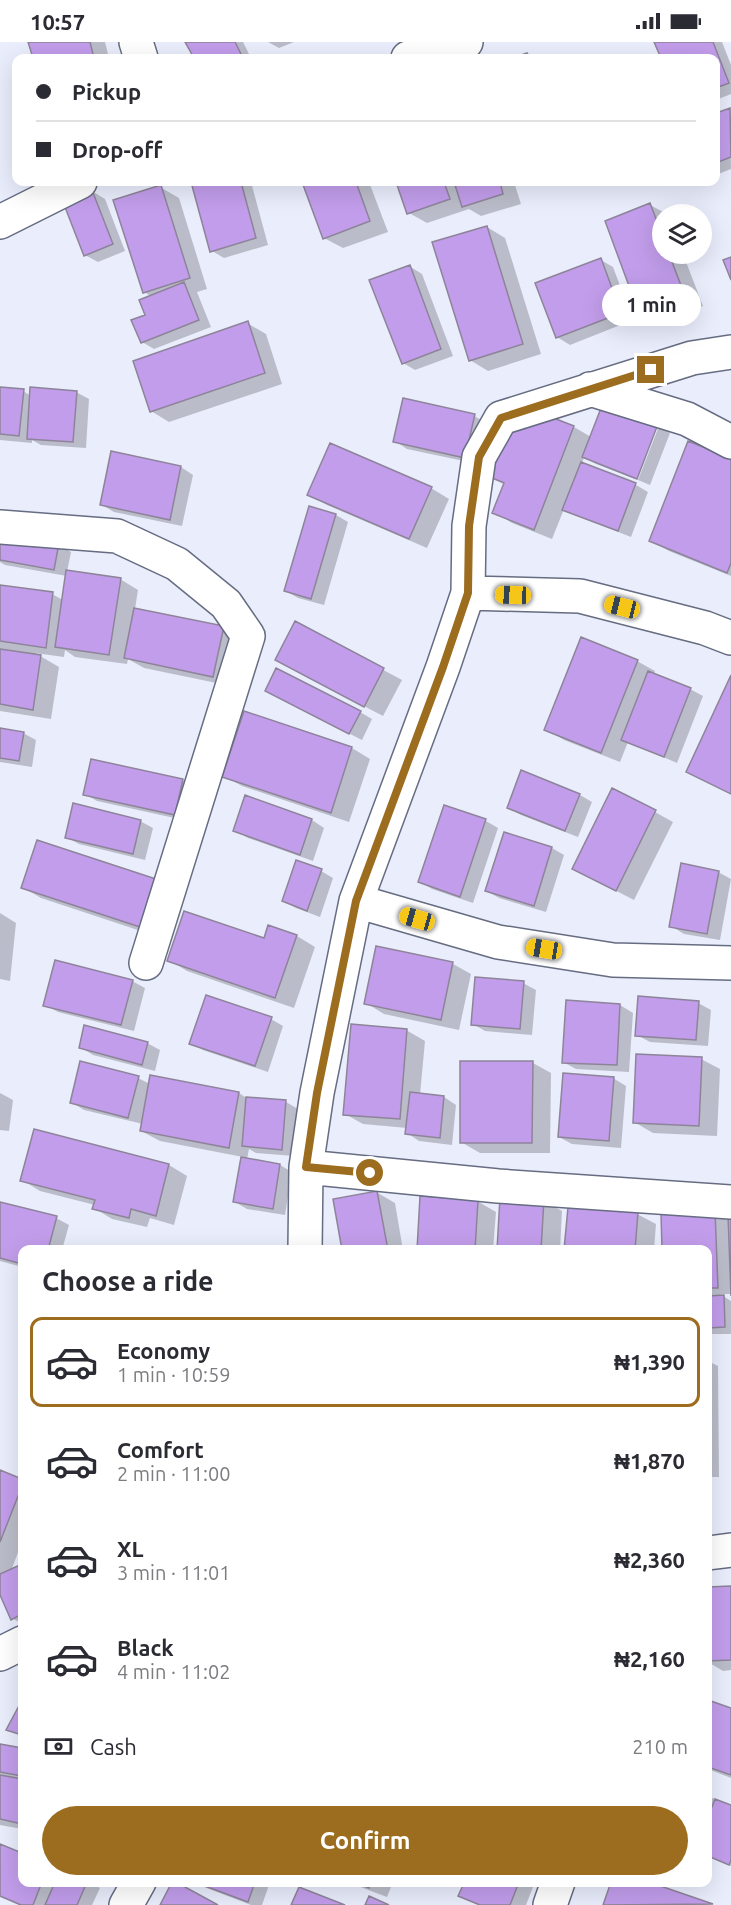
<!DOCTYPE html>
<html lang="en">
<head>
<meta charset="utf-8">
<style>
	body { margin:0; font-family:Ubuntu,sans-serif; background:#f2f2f3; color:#2b2b33; height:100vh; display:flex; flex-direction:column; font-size:22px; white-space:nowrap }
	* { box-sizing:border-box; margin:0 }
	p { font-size:20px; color:#7c7c81 }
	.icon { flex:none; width:33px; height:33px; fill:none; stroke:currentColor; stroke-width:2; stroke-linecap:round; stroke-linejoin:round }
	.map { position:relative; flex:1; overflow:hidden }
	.details { position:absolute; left:18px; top:1203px; width:694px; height:642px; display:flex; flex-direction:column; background:#fff; border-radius:12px; box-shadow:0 6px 24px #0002 }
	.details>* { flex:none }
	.banner { position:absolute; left:12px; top:12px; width:708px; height:132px; border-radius:12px; box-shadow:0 6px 24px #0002; display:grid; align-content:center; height:132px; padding:0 24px; background:#fff }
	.controls { position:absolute; left:652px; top:162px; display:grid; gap:12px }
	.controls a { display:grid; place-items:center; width:60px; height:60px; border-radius:50%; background:#fff; box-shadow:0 6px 24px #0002; font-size:30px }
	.end { position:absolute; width:27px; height:27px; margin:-14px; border:8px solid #9c6d1f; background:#fff; box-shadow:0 0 0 3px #fff }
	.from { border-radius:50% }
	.bubble { position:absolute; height:42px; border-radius:21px; background:#fff; box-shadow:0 6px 24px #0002; font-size:20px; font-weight:700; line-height:42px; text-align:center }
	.car { position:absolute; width:18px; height:36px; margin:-18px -9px; border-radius:8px; box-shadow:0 0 4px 2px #0007; background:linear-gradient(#f5c518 24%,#345 0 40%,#f5c518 0 76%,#345 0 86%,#f5c518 0) }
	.banner b { display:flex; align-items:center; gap:21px; height:57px; font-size:22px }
	.banner b+b { border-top:2px solid #e1e1e2 }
	.banner i { width:15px; height:15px; background:#2b2b33 }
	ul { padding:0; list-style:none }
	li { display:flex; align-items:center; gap:18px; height:90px; margin:0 12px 9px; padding:0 12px; border:3px solid transparent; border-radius:12px }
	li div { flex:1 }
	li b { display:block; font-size:22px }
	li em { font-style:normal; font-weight:700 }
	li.current { border-color:#9c6d1f }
	li>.icon { width:54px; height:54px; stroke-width:1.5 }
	h2 { padding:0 24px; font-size:27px; line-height:72px }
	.pay { display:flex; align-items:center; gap:15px; height:66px; padding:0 24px; font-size:22px }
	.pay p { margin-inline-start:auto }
	.button { display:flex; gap:12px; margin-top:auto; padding:12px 24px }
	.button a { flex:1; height:69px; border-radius:36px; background:#9c6d1f; color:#fff; font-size:24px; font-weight:700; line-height:69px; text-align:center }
	.status { display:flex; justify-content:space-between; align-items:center; height:42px; padding:0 30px; background:#fff; direction:ltr }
	.status svg { height:16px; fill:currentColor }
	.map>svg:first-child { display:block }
	.shadow { fill:#0003 }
	.building { fill:#c29deb; stroke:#8e849a; stroke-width:1.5 }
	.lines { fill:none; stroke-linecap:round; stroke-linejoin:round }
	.minor-casing { stroke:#666c81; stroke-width:36 }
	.minor { stroke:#fff; stroke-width:33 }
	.route { stroke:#9c6d1f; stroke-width:8 }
</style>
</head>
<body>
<div class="status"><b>10:57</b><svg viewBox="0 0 49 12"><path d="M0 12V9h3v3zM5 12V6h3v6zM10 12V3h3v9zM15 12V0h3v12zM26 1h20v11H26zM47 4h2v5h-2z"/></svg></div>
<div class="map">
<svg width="731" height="1863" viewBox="0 0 731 1863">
	<rect width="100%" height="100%" fill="#e9edfc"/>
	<path class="shadow" d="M 30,0 L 105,0 L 109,16 L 34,16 Z
		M 187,0 L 243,0 L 251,16 L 195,16 Z
		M 268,0 L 294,0 L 279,6 Z
		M 656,0 L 722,0 L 731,23 L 731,52 L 716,58 L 716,16 L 662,16 Z
		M 730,68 L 731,127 L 716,133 L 716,73 Z
		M 198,140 L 251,140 L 268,203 L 224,216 L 212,209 L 193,141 Z
		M 303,140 L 369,140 L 388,190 L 343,206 L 324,196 Z
		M 398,140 L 514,140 L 521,162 L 481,174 L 469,167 L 427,181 L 409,171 Z
		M 160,145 L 179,156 L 207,247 L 197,250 L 211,285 L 154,307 L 142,300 L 152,255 L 144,250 Z
		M 92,149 L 105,157 L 125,209 L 98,220 L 85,213 Z
		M 650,163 L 667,172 L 663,172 L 663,212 L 683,212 L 703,264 L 659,281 L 640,270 Z
		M 487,185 L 505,196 L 541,312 L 488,329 L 470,318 Z
		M 601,218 L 613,225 L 633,278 L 570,303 L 557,295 Z
		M 409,224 L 422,232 L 453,314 L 415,328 L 403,321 Z
		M 247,281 L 266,292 L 282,342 L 169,380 L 151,369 Z
		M 0,347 L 23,349 L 31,354 L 76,350 L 89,357 L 86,406 L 41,403 L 32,398 L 32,401 L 0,398 Z
		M 534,370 L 574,385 L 591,395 L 656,383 L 635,437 L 596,422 L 584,415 L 582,422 L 635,444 L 636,443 L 648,450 L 631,495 L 577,474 L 564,467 L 552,497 L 512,481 L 494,470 L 505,442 L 491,435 L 526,389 Z
		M 474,374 L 487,381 L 478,422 L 407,407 L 395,399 Z
		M 659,384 L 670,391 L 650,443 L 638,438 Z
		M 731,418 L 731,534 L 669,509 L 651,499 Z
		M 181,425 L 193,433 L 182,484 L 114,470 L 102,463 Z
		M 431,446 L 449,457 L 427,506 L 327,463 L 309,452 Z
		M 336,473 L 348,480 L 324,563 L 298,556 L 286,549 Z
		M 0,492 L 58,502 L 71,510 L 67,530 L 120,537 L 138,548 L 135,567 L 223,585 L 242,596 L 231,644 L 144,626 L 128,617 L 127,622 L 75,615 L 65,608 L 64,615 L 35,611 L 59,625 L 51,677 L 0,669 L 0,545 L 52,552 L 63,558 L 67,534 L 5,523 L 0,520 Z
		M 296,581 L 402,638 L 383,674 L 295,628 Z
		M 637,619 L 655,629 L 654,633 L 690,647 L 703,654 L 677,721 L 628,700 L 620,720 L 564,698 L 546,687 Z
		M 279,656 L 360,670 L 372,677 L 362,698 Z
		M 245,671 L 352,706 L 370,717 L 349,780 L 242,744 L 224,734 Z
		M 0,688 L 23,691 L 36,698 L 32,725 L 0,720 Z
		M 182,738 L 195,746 L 188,779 L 97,759 L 85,752 Z
		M 580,753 L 592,760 L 578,795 L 521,773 L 509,766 Z
		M 246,755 L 312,778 L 324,786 L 313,819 L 248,796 L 235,788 Z
		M 445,765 L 486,779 L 498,786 L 473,861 L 432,847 L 419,839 Z
		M 655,770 L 673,780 L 634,858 L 593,837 Z
		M 140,779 L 153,786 L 145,818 L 79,802 L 66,795 Z
		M 38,800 L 162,896 L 41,856 L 22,845 Z
		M 552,806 L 564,813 L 546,870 L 499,856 L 487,849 Z
		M 321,829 L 333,836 L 320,875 L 296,866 L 284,859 Z
		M 718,830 L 731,837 L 720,898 L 684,892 L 671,884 Z
		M 0,871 L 16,881 L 10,939 L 0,937 Z
		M 297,894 L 315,905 L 294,966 L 187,929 L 169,918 L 265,898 Z
		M 453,922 L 471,932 L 459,988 L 384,972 L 366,961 Z
		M 132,939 L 145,946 L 134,989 L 58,970 L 45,963 Z
		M 523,941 L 536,948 L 532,993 L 485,989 L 473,982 Z
		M 698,961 L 711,968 L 708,1004 L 650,1000 L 637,993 Z
		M 620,963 L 633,971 L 629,1030 L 576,1027 L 563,1020 Z
		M 271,977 L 283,984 L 268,1030 L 203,1008 L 191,1001 Z
		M 406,988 L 425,999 L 420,1053 L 444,1055 L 456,1063 L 452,1103 L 419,1099 L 407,1091 L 407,1086 L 363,1082 L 345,1072 Z
		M 147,1001 L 160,1008 L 155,1029 L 93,1013 L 80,1005 Z
		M 701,1017 L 720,1027 L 717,1094 L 653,1091 L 634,1080 Z
		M 533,1021 L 551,1031 L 550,1111 L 480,1111 L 461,1100 Z
		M 151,1035 L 239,1051 L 248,1057 L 286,1060 L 298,1067 L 294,1114 L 256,1111 L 249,1107 L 247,1117 L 280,1123 L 292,1130 L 285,1173 L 247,1167 L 235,1160 L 243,1115 L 160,1099 L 141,1089 L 143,1082 L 84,1068 L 71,1060 L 138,1036 L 150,1042 Z
		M 613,1036 L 626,1044 L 621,1106 L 572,1102 L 559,1095 Z
		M 0,1051 L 13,1058 L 9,1089 L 0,1088 Z
		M 35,1089 L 169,1123 L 187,1134 L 174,1183 L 150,1176 L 147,1185 L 112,1177 L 94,1166 L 95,1163 L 40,1149 L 22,1138 Z
		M 376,1150 L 395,1161 L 403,1208 L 343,1208 Z
		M 477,1159 L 496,1170 L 493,1208 L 418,1208 Z
		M 544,1159 L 562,1169 L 560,1208 L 499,1208 Z
		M 0,1167 L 56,1176 L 69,1183 L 62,1208 L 22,1208 L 22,1225 L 0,1219 Z
		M 715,1171 L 730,1179 L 731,1252 L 720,1252 L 731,1259 L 731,1292 L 708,1292 L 708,1208 Z
		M 637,1172 L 656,1182 L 654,1208 L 566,1208 Z
		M 708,1319 L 718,1324 L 719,1435 L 708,1435 Z
		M 0,1430 L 22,1439 L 22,1500 L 11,1529 L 22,1523 L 22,1582 L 12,1576 L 0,1549 Z
		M 708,1546 L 731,1546 L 731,1628 L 723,1629 L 708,1620 Z
		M 708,1660 L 731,1668 L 731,1736 L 708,1727 Z
		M 22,1662 L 22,1695 L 8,1687 Z
		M 0,1703 L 22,1707 L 22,1787 L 0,1783 Z
		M 708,1754 L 731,1764 L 731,1824 L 708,1815 Z
		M 0,1804 L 22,1813 L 22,1840 L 90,1840 L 100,1846 L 92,1863 L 19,1863 L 0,1855 Z
		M 191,1840 L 270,1840 L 262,1863 L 251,1863 Z
		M 347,1840 L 393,1840 L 387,1855 Z
		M 462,1840 L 535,1840 L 526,1863 L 478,1863 L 460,1854 L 465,1842 Z
		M 613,1840 L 645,1840 L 710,1863 L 605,1863 Z"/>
	<path class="building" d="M 28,0 L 90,0 L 94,16 L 33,16 Z
		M 185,0 L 235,0 L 243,16 L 194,16 Z
		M 654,0 L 713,0 L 729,41 L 716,46 L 716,16 L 661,16 Z
		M 527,11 L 530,16 L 513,16 Z
		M 730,66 L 731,115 L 716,121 L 716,71 Z
		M 191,140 L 241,140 L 256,196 L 210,210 Z
		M 302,140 L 356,140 L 370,179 L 323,197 Z
		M 396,140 L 444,140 L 450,157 L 407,172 Z
		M 454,140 L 500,140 L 503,152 L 462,165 Z
		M 161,143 L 190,236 L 143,251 L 113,158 Z
		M 92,148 L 113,202 L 84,214 L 63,160 Z
		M 650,161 L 663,195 L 663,212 L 669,212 L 685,254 L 639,271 L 605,179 Z
		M 487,184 L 523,302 L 469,319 L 432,200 Z
		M 731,215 L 731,238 L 723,218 Z
		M 601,216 L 621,271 L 556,296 L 535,241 Z
		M 410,223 L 441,307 L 402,322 L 369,238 Z
		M 184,240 L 199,278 L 141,301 L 131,278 L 145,273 L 139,258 Z
		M 248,279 L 265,331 L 150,370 L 133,319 Z
		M 0,345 L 24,347 L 19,394 L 0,392 Z
		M 30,345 L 77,349 L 73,400 L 27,397 Z
		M 403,356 L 475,372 L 465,416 L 393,400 Z
		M 603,361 L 658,382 L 637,437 L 582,415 Z
		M 533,368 L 574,384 L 534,488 L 492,471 L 504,441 L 490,435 L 511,381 L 525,387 Z
		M 688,399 L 731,416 L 731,521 L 727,531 L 649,499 Z
		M 330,401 L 432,445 L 409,497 L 307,453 Z
		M 111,409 L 181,424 L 170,478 L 100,463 Z
		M 581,420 L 636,441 L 618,489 L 562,468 Z
		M 309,464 L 336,472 L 311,557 L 284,549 Z
		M 0,490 L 59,501 L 54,528 L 0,518 Z
		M 66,528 L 121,536 L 109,613 L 55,605 Z
		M 0,543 L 53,550 L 46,606 L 0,599 Z
		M 134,566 L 224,584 L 213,635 L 124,616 Z
		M 295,579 L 384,626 L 364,665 L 275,618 Z
		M 581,595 L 638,618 L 601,711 L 544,688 Z
		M 0,607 L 41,613 L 33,668 L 0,662 Z
		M 276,626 L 361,669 L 349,692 L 265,649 Z
		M 648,629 L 691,646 L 664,715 L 621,698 Z
		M 731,633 L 731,752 L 686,730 Z
		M 244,669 L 352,705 L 331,771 L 222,735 Z
		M 0,686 L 24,690 L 19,719 L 0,716 Z
		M 91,717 L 183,737 L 175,773 L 83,753 Z
		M 521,728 L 580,752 L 565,789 L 507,766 Z
		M 612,746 L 656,768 L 616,849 L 572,827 Z
		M 245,753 L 312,777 L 300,813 L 233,789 Z
		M 73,761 L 141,778 L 133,812 L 65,796 Z
		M 444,763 L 486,777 L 460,855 L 418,840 Z
		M 504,790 L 552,805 L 534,864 L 485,849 Z
		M 37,798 L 159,838 L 143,886 L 21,846 Z
		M 296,818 L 322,827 L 307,869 L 282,859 Z
		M 681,821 L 719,829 L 707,892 L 669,885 Z
		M 184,869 L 264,896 L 268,883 L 297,893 L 275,956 L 167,919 Z
		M 376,904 L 453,920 L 441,978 L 364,962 Z
		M 55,918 L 133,938 L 121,983 L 43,964 Z
		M 475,935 L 524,939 L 520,987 L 471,983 Z
		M 206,953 L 272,975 L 255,1024 L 189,1002 Z
		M 638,954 L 699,959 L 696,998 L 635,994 Z
		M 566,958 L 620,962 L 617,1023 L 562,1021 Z
		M 351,982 L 407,987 L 400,1077 L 343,1073 Z
		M 84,983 L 148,1000 L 142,1023 L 79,1006 Z
		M 636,1012 L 702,1015 L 699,1084 L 633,1081 Z
		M 80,1019 L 139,1034 L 128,1076 L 70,1061 Z
		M 460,1019 L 533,1019 L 532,1101 L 460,1101 Z
		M 563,1031 L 614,1035 L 609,1099 L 558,1095 Z
		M 150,1033 L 239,1050 L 229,1106 L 140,1089 Z
		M 410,1050 L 444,1054 L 440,1096 L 405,1092 Z
		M 246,1055 L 286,1058 L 282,1108 L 242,1104 Z
		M 34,1087 L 169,1122 L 156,1174 L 131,1167 L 129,1176 L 92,1167 L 95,1158 L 20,1139 Z
		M 241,1115 L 280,1122 L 273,1167 L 233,1160 Z
		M 377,1149 L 388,1208 L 342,1208 L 333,1157 Z
		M 420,1154 L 478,1158 L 475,1208 L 417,1208 Z
		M 500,1155 L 544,1157 L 541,1208 L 497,1208 Z
		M 0,1160 L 57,1174 L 48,1208 L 22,1208 L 22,1222 L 0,1216 Z
		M 568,1165 L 638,1170 L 635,1208 L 564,1208 Z
		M 715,1169 L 718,1246 L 708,1246 L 708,1208 L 662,1208 L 661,1172 Z
		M 728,1173 L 731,1173 L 731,1254 Z
		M 724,1253 L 725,1285 L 708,1286 L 708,1254 Z
		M 0,1428 L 22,1437 L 22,1444 L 0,1500 Z
		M 22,1522 L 22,1572 L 11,1578 L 0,1553 L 0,1532 Z
		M 731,1544 L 731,1618 L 708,1619 L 708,1545 Z
		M 22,1658 L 22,1693 L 6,1688 Z
		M 708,1658 L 731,1666 L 731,1733 L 708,1725 Z
		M 0,1702 L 22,1706 L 22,1734 L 0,1730 Z
		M 0,1733 L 22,1737 L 22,1782 L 0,1777 Z
		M 715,1757 L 731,1763 L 731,1818 L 729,1823 L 708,1814 L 708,1775 Z
		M 0,1802 L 22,1811 L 22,1840 L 42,1840 L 33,1863 L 21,1863 L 0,1854 Z
		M 55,1840 L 87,1840 L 77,1863 L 45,1863 Z
		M 172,1840 L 176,1840 L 218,1863 L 160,1863 Z
		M 194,1840 L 255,1840 L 248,1860 Z
		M 354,1840 L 371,1840 L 369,1846 Z
		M 461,1840 L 519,1840 L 510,1863 L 480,1863 L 458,1854 L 464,1841 Z
		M 611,1840 L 649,1840 L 713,1862 L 603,1863 Z
		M 299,1845 L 345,1863 L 291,1863 Z
		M 369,1854 L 389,1863 L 365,1863 Z"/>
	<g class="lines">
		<defs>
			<path id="minor" d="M 136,0 L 141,16
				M 408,16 L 466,0
				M 0,180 L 80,140
				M 590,347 L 687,377 L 731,400
				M 0,485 L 117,494 L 177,522 L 226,562 L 248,594 L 146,921
				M 468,551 L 580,554 L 705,586 L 731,596
				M 356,859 L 498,900 L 613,918 L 731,921
				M 306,1125 L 498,1144 L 731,1160
				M 305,1208 L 306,1125 L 317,1051 L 356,859 L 443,625 L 468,551 L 469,484 L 479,415 L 501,376 L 692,316 L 731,310
				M 708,1511 L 731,1508
				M 0,1612 L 22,1601
				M 126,1863 L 139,1840
				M 550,1863 L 558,1840"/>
		</defs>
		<use href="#minor" class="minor-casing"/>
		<use href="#minor" class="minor"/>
	</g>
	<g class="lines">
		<path class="route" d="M 370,1131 L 306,1125 L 317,1051 L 356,859 L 443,625 L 468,551 L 469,484 L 479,415 L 501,376 L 651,328"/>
	</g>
</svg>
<div class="controls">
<a><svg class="icon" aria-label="layers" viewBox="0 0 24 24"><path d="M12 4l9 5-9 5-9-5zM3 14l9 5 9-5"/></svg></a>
</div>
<i class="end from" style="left:370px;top:1131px"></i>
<i class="end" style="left:651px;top:328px"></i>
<div class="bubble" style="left:602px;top:242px;width:99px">1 min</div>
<i class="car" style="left:513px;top:553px;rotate:272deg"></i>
<i class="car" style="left:622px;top:565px;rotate:284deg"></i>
<i class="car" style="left:417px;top:877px;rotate:286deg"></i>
<i class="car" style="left:544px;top:907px;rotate:279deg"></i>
<div class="banner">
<b><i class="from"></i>Pickup</b>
<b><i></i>Drop-off</b>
</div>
<section class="details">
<h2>Choose a ride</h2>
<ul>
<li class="current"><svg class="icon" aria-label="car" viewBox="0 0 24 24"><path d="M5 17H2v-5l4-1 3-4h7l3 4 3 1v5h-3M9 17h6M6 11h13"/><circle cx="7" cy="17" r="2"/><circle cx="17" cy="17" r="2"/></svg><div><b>Economy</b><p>1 min · 10:59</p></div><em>₦1,390</em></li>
<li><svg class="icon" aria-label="car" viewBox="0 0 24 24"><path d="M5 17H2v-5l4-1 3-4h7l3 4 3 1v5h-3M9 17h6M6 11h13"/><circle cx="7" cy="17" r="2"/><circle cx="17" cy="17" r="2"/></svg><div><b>Comfort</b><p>2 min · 11:00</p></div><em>₦1,870</em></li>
<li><svg class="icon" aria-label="car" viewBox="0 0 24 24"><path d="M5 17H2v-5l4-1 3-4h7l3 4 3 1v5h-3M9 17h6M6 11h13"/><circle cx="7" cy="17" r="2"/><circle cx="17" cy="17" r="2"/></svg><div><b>XL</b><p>3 min · 11:01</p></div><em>₦2,360</em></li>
<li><svg class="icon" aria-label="car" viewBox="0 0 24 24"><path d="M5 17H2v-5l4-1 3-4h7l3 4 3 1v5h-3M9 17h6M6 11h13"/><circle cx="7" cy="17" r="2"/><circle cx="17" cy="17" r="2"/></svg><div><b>Black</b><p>4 min · 11:02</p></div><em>₦2,160</em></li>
</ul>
<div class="pay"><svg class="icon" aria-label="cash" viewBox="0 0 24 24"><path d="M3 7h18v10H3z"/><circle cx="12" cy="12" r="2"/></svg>Cash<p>210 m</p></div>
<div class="button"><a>Confirm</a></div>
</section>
</div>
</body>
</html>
